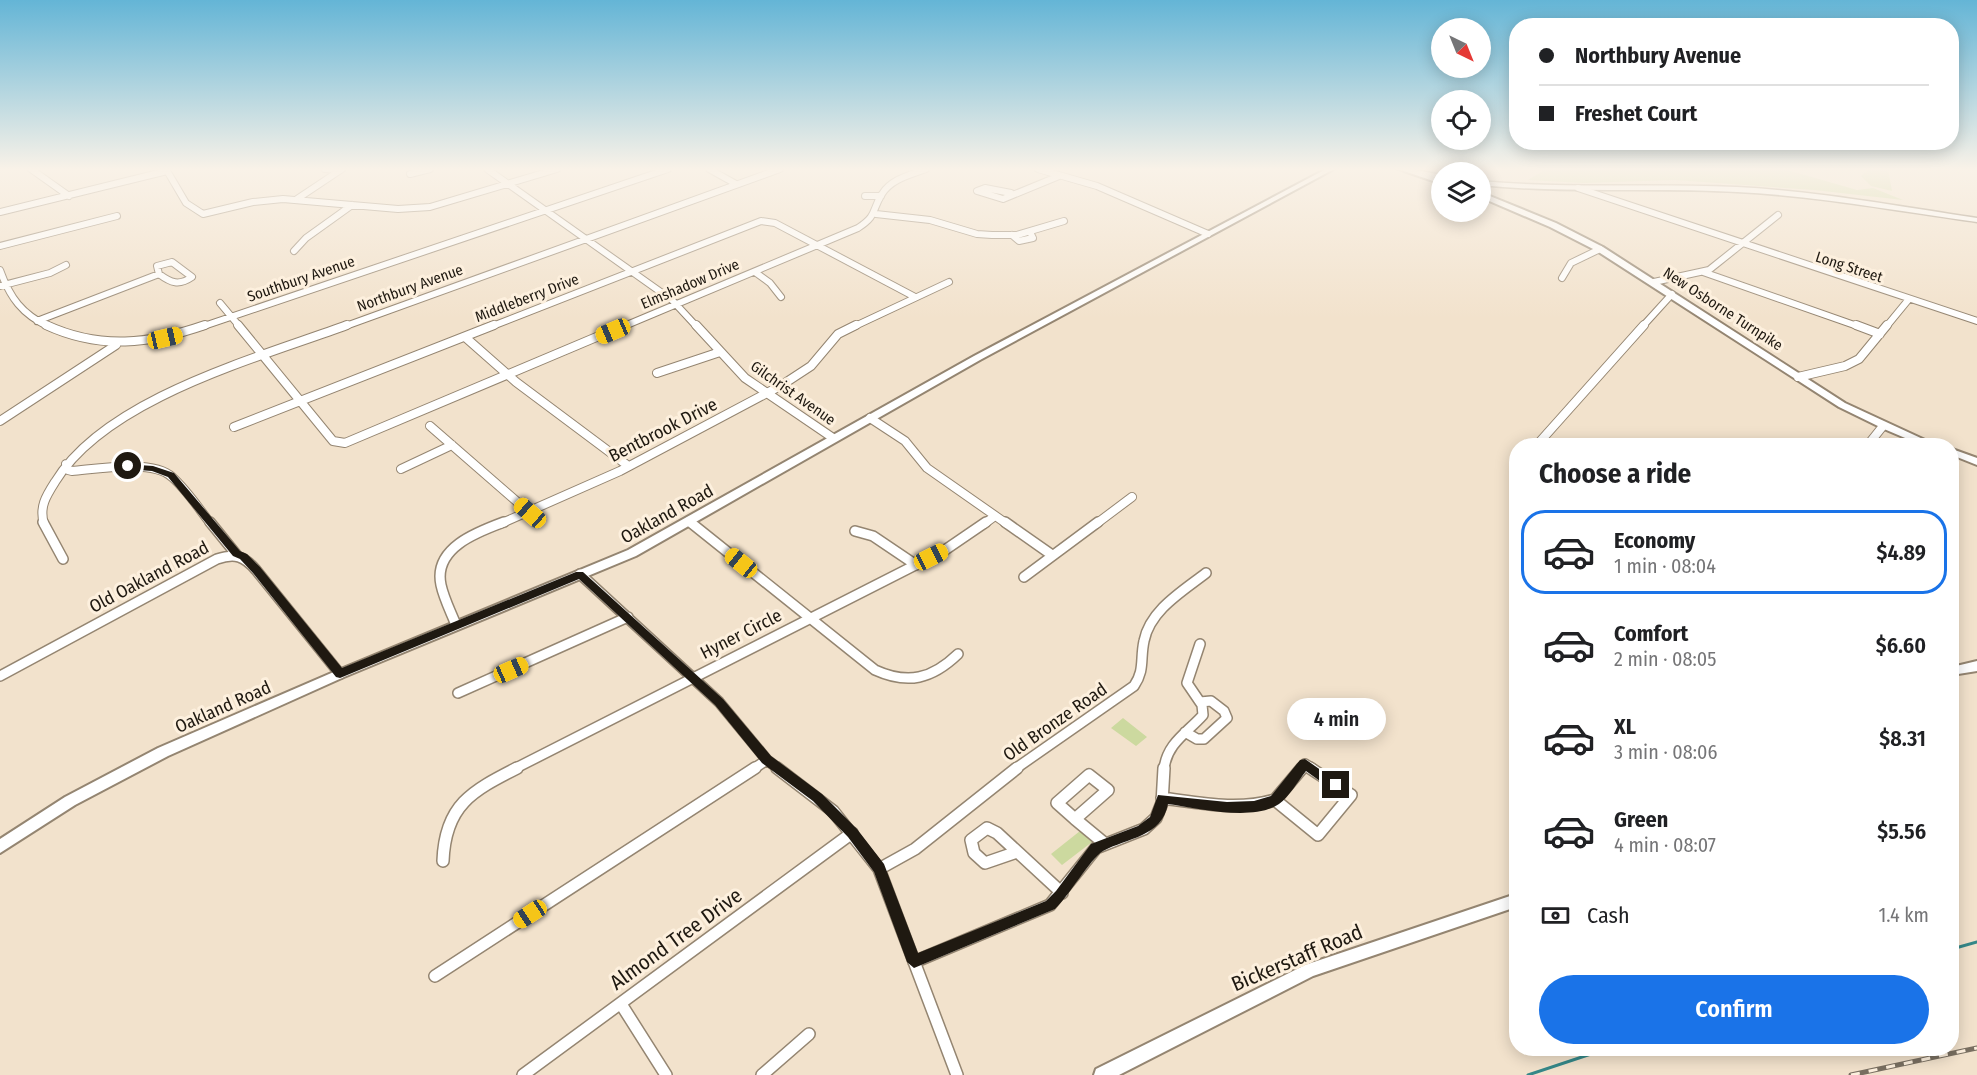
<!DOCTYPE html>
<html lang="en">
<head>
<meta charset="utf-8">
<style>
	body { margin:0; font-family:"Fira Sans Condensed",sans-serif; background:#f6f6f6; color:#202124; height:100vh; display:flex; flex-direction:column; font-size:22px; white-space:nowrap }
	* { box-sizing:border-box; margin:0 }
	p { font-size:20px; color:#757577 }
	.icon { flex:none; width:33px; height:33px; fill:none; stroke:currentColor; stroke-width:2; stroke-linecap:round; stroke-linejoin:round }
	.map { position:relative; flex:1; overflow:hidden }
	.panel { position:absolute; left:1509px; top:438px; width:450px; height:618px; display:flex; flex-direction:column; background:#fff; border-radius:24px; box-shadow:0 3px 15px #0003 }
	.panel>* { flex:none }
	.hud { position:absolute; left:1509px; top:18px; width:450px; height:132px; border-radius:24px; box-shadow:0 3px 15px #0003; display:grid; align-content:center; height:132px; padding:0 30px; background:#fff }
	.needle { width:39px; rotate:137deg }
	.controls { position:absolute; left:1431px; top:18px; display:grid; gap:12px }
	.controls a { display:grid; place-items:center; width:60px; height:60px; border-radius:50%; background:#fff; box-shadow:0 3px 15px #0003; font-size:30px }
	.end { position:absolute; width:27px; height:27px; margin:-14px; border:8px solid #1f1911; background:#fff; box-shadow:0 0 0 3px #fff }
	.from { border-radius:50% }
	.bubble { position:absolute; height:42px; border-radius:21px; background:#fff; box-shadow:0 3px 15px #0003; font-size:20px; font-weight:600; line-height:42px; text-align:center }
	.car { position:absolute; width:18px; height:36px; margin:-18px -9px; border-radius:8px; box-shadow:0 0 4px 2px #0007; background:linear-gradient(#f5c518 24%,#345 0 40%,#f5c518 0 76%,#345 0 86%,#f5c518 0) }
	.hud b { display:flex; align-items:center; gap:21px; height:57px; font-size:22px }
	.hud b+b { border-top:2px solid #e0e0e0 }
	.hud i { width:15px; height:15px; background:#202124 }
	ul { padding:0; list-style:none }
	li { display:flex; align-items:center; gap:18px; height:84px; margin:0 12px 9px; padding:0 18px; border:3px solid transparent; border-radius:24px }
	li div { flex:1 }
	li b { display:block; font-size:22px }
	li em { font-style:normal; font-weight:600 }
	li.current { border-color:#1a73e8 }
	li>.icon { width:54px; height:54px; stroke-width:1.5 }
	h2 { padding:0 30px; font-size:27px; line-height:72px }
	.pay { display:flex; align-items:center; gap:15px; height:66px; padding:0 30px; font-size:22px }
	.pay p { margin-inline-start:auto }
	.button { display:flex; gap:12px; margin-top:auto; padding:12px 30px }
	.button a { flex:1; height:69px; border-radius:36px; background:#1a73e8; color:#fff; font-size:24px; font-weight:600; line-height:69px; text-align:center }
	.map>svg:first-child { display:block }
	.green { fill:#ccd99f }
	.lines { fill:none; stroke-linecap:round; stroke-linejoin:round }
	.stream { stroke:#358889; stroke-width:3 }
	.minor-far3-casing { stroke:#948571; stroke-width:8 }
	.minor-far2-casing { stroke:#948571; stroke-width:10 }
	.minor-far1-casing { stroke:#948571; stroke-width:12 }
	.minor-casing { stroke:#948571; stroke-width:14 }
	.tertiary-casing { stroke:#948571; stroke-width:4 }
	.primary-casing { stroke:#948571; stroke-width:3 }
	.minor-far3 { stroke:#fff; stroke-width:6 }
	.minor-far2 { stroke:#fff; stroke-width:8 }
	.minor-far1 { stroke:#fff; stroke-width:9 }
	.minor { stroke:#fff; stroke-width:11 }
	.tertiary { fill:#fff; fill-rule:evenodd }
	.primary { fill:#fff; fill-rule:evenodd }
	.rail-casing { stroke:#796f61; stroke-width:5 }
	.rail { stroke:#fdf0de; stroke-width:3; stroke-dasharray:9; stroke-linecap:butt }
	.route { fill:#1f1911 }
	.labels { text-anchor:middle; stroke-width:6; stroke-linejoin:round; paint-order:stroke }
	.far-street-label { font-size:15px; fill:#1f1911; stroke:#fdf0de }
	.street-label { font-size:18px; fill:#1f1911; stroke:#fdf0de }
	.near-street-label { font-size:21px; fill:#1f1911; stroke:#fdf0de }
</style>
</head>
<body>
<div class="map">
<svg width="1977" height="1075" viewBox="0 0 1977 1075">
	<rect width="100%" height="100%" fill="#f2e2cc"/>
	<path class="green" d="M 1546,169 L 1784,169 L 1857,190 L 1873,188 L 1903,200 L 1814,190 L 1675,180 L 1583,183 L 1528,180 Z
		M 1869,169 L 1888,169 L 1892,191 L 1871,186 L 1861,176 Z
		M 1123,718 L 1147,737 L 1136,746 L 1111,728 Z
		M 1080,831 L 1092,842 L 1062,865 L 1051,854 Z"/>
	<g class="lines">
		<path class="stream" d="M 1952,949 L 1977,942
			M 1528,1075 L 1609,1048"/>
		<defs>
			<path id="minor-far3" d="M 31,169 L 69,196
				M 166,169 L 186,203 L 203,214 L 253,202 L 283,199 L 398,209 L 430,207 L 557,169
				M 325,169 L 340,170
				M 487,169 L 672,300 L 697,327
				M 709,169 L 736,184
				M 1038,169 L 1097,186 L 1208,234
				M 410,174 L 430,169
				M 1578,188 L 1977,321
				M 1011,193 L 985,188 L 977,191 L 1003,199 L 1059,176
				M 865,196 L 881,196
				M 297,199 L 342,169
				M 0,212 L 167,171
				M 876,214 L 930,220 L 977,234 L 992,235 L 1017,235 L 1064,221
				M 1012,235 L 1019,241 L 1033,238 L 1030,232
				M 0,246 L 117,216
				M 294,251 L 306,238 L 352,205
				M 172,262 L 192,277 C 179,286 171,283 159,274 L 157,266 Z
				M 0,270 C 10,298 22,314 49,327
				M 755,272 L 770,283 L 781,297
				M 1703,272 L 1860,327
				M 1562,278 L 1571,263 L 1600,249
				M 1654,282 L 1709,270 L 1778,215
				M 0,286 L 50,273 L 66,265
				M 220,303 L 240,327
				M 37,321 L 159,274
				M 201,327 L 668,169
				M 343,327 L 780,169
				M 490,327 L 761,221 L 775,223 L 915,297
				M 622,327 L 858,228 C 878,215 871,211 882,194 C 891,179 910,175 926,169
				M 853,327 L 949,282
				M 1642,327 L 1672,294
				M 1886,327 L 1909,299"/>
			<path id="minor-far2" d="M 46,325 C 100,350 150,344 205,325
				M 238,325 L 333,441 L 345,443 L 625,325
				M 696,325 L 745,378 L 833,438
				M 1856,325 L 1880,334
				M 465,337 L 516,382 L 627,465
				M 657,373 L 720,352
				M 1798,377 L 1845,366 L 1859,359 L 1887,325
				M 870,418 L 905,441 L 927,468 L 1007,524
				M 0,421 L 116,345
				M 430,426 L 530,513
				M 234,427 L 494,325
				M 1536,446 L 1644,325
				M 1867,446 L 1883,426
				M 66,464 L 68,470 L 72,471 C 97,469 153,459 172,477 C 187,490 199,509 211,524
				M 401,469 L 452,445
				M 689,521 L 692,524
				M 44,524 C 39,507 46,496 55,482 C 106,398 258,358 347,325
				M 500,524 L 620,471 L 782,385 L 811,366 L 838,334 L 856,325
				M 984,524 L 995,516
				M 1096,524 L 1132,497"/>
			<path id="minor-far1" d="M 43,522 L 63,559
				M 210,522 L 236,554
				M 690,522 L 875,670 C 908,685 932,679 958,654
				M 1005,522 L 1052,555
				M 855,531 L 873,536 L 916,565
				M 580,574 L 719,702 L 767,760 L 779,769
				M 1024,577 L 1098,522
				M 456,625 C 451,612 444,599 441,585 C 433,548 477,532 504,522
				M 0,676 L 217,559 C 235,553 244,556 256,570 L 340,674
				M 458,693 L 628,617
				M 1185,732 L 1197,739 L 1204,739 L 1227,718 L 1224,711 L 1211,701 L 1200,702
				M 514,769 L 945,550 L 986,522
				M 753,769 L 767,760
				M 1015,769 L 1134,686 C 1145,670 1140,659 1144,641 C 1150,610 1183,591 1206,573
				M 1164,769 C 1167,743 1187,733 1203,715 L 1202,705 L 1187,683 L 1200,644
				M 1301,769 L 1305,764 L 1313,769"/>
			<path id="minor" d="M 777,768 L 833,811 L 879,869 L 957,1075
				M 1089,775 L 1108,790 L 1075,819 L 1057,803 Z
				M 1162,798 C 1201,803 1237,811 1275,800
				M 1275,800 L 1318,835 L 1351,795 L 1310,768
				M 1275,800 L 1302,768
				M 1075,819 L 1104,843
				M 1017,852 L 985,863 L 974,853 L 971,840 L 987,828 L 997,833 L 1062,893
				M 443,861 C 445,805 472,791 517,768
				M 879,869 L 915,849 L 1017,768
				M 914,962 L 1050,905 L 1096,848 L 1144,829 L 1156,818 L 1162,803 L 1164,768
				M 435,976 L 755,768
				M 621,1004 L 666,1075
				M 523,1075 L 852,833
				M 762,1075 L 809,1034"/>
			<path id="tertiary" d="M 1326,169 L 1334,169 L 980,360 L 636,556 L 344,677 L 168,756 L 75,805 L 0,853 L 0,839 L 65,797 L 158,748 L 336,671 L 628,550 L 974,356 Z
				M 1404,169 L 1409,169 L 1442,180 L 1442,184 L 1404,171 Z
				M 1480,192 L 1556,223 L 1603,247 L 1845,403 L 1938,446 L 1924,446 L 1884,429 L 1839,407 L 1597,251 L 1550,227 L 1480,197 Z
				M 1952,449 L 1977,458 L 1977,465 L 1952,455 Z
				M 1977,661 L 1977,671 L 1952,675 L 1952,667 Z
				M 1516,894 L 1516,907 L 1313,976 L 1119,1075 L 1094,1075 L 1096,1069 L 1305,965 Z"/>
			<path id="primary" d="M 1396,169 L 1411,169 L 1442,175 L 1442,179 Z
				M 1480,181 C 1566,189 1651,183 1737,187 C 1817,191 1897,206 1977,218 L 1977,222 C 1897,211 1817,196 1737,192 C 1651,187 1566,194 1480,185 Z"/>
		</defs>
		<use href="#minor-far3" class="minor-far3-casing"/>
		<use href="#minor-far2" class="minor-far2-casing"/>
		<use href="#minor-far1" class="minor-far1-casing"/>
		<use href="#minor" class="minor-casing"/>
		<use href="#tertiary" class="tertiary-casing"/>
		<use href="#primary" class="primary-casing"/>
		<use href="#minor-far3" class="minor-far3"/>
		<use href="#minor-far2" class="minor-far2"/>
		<use href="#minor-far1" class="minor-far1"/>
		<use href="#minor" class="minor"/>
		<use href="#tertiary" class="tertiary"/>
		<use href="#primary" class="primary"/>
		<defs>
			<path id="rail" d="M 1851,1075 L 1977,1048"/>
		</defs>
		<use href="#rail" class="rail-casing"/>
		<use href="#rail" class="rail"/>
	</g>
	<linearGradient id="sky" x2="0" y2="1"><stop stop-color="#64b5d6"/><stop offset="0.53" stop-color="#f9f2e8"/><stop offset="1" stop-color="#f9f2e8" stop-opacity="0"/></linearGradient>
	<rect width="1977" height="319" fill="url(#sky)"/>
	<path class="route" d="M 125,464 L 153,466 L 174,473 L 240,551 L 247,554 L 260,567 L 342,668 L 576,572 L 583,572 L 723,699 L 771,756 L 822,794 L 857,829 L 884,864 L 918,953 L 1046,901 L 1056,891 L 1091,844 L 1138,826 L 1150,817 L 1158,795 L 1227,802 L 1254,801 L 1271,796 L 1300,760 L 1305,759 L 1342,785 L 1340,789 L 1331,789 L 1306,771 C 1298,781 1289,797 1279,804 C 1253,822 1197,808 1168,804 C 1162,837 1127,838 1103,851 C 1090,859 1069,896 1055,909 L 914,968 L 907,962 L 874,872 L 848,837 L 813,801 L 762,763 L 715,705 L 579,579 L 340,678 L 336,677 L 253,573 L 240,559 L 233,556 L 168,477 L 152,471 L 125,469 Z"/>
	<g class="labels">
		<g class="far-street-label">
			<text transform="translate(1849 267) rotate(18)" y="5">Long Street</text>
			<text transform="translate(301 279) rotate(-19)" y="5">Southbury Avenue</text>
			<text transform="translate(690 284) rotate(-23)" y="5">Elmshadow Drive</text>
			<text transform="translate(410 288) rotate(-20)" y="5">Northbury Avenue</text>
			<text transform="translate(527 298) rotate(-21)" y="5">Middleberry Drive</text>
			<text transform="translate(1723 309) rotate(33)" y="5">New Osborne Turnpike</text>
			<text transform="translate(793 393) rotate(35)" y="5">Gilchrist Avenue</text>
		</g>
		<g class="street-label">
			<text transform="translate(663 430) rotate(-27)" y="6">Bentbrook Drive</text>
			<text transform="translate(667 514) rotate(-29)" y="6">Oakland Road</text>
			<text transform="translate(149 577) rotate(-28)" y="6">Old Oakland Road</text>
			<text transform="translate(741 634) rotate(-27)" y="6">Hyner Circle</text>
			<text transform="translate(223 707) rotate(-24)" y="6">Oakland Road</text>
			<text transform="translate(1055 722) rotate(-35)" y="6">Old Bronze Road</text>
		</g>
		<g class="near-street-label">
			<text transform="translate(676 939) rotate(-36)" y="7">Almond Tree Drive</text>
			<text transform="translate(1297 958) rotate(-23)" y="7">Bickerstaff Road</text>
		</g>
	</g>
</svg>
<div class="controls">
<a><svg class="needle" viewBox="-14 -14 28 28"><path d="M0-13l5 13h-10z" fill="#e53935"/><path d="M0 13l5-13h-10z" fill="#757577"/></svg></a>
<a><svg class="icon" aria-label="locate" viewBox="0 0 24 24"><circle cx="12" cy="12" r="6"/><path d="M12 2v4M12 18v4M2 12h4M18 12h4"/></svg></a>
<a><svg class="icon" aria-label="layers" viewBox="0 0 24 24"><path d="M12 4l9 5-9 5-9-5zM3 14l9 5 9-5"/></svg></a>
</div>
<i class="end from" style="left:128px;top:466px"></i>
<i class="end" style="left:1336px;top:785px"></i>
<div class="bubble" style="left:1287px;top:698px;width:99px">4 min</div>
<i class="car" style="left:613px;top:331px;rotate:247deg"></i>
<i class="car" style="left:165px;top:338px;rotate:77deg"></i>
<i class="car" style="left:530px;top:513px;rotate:311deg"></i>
<i class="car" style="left:931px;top:557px;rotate:63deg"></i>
<i class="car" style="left:741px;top:563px;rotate:309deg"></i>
<i class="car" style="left:511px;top:670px;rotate:66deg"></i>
<i class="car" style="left:530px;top:914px;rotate:237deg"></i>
<div class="hud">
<b><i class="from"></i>Northbury Avenue</b>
<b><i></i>Freshet Court</b>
</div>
<section class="panel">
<h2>Choose a ride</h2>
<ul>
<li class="current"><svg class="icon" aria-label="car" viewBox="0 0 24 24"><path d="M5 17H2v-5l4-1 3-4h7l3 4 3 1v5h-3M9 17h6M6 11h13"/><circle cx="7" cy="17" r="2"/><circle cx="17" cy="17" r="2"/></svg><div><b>Economy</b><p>1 min · 08:04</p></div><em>$4.89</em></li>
<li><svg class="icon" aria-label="car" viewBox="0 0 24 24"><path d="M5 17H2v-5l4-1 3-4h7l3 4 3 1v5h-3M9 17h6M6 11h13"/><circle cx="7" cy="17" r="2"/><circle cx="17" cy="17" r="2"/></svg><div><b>Comfort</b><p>2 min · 08:05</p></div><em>$6.60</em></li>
<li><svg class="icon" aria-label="car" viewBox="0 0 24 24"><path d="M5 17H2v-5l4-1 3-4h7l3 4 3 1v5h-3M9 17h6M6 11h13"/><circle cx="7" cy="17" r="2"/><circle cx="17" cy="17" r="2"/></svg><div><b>XL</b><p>3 min · 08:06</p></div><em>$8.31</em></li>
<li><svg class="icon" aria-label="car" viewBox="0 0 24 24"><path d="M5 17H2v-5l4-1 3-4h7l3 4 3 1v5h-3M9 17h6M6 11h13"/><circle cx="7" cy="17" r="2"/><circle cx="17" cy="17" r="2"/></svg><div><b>Green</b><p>4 min · 08:07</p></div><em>$5.56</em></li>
</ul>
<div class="pay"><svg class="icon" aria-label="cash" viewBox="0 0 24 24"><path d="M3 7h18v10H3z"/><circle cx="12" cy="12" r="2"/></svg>Cash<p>1.4 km</p></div>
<div class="button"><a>Confirm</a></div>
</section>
</div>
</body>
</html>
